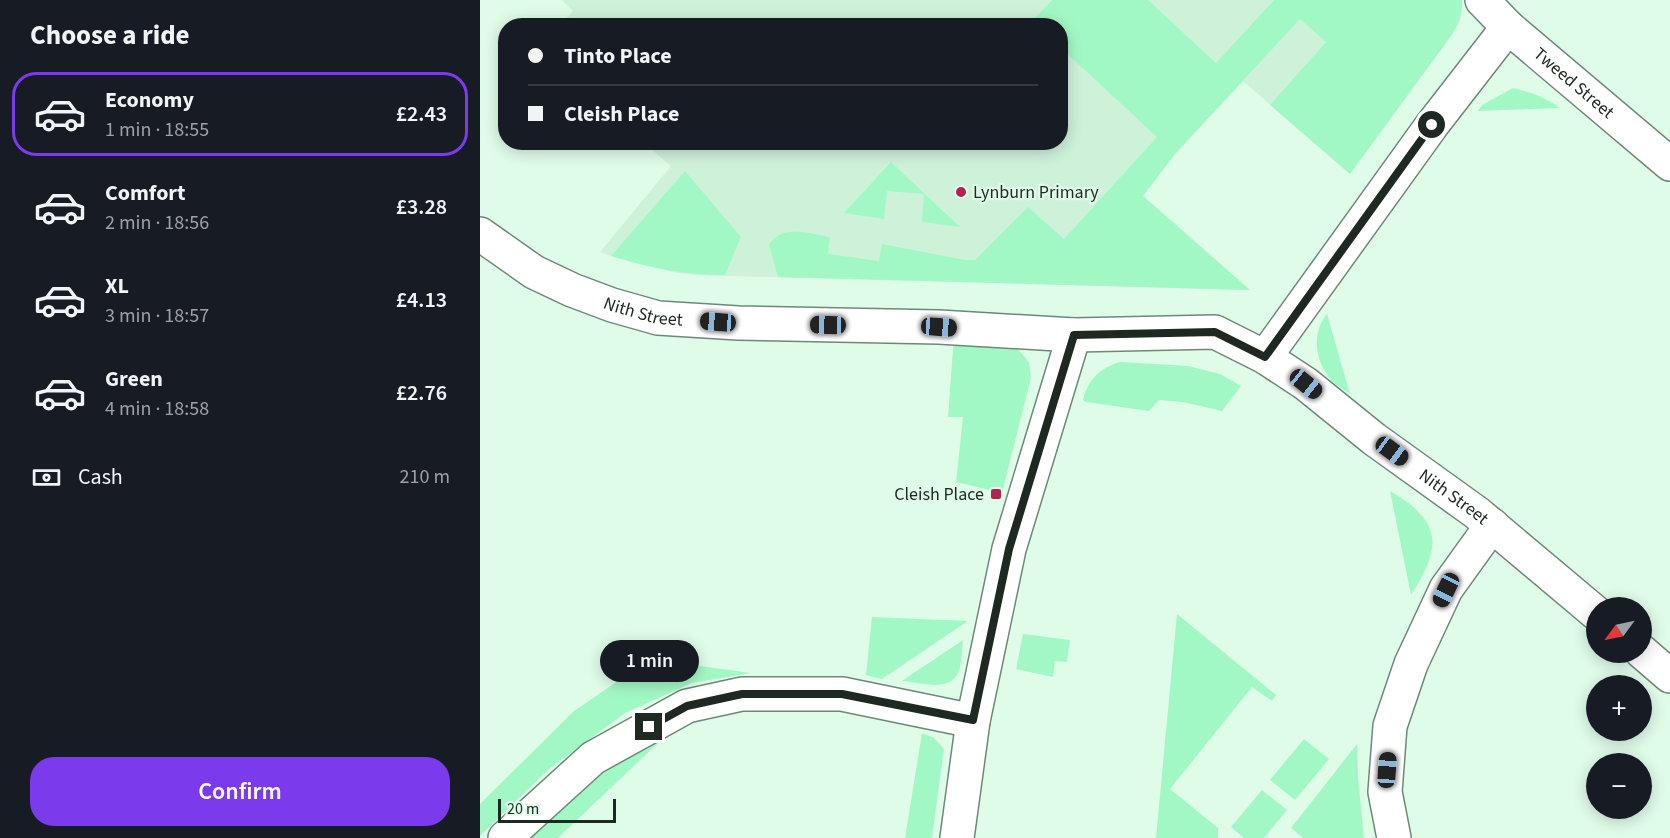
<!DOCTYPE html>
<html lang="en">
<head>
<meta charset="utf-8">
<style>
	body { margin:0; font-family:"Source Sans 3",sans-serif; background:#242831; color:#f1f3f6; height:100vh; display:flex; flex-direction:column; font-size:22px; white-space:nowrap }
	* { box-sizing:border-box; margin:0 }
	p { font-size:20px; color:#9ea1a6 }
	.icon { flex:none; width:33px; height:33px; fill:none; stroke:currentColor; stroke-width:2; stroke-linecap:round; stroke-linejoin:round }
	.map { position:relative; flex:1; overflow:hidden }
	.details { display:flex; flex-direction:column; background:#171b24; width:480px }
	.details>* { flex:none }
	.banner { position:absolute; left:18px; top:18px; width:570px; height:132px; border-radius:24px; box-shadow:0 3px 15px #0003; display:grid; align-content:center; height:132px; padding:0 30px; background:#171b24 }
	.needle { width:39px; rotate:237deg }
	.fabs { position:absolute; left:1106px; top:597px; display:grid; gap:12px }
	.fabs a { display:grid; place-items:center; width:66px; height:66px; border-radius:50%; background:#171b24; box-shadow:0 3px 15px #0003; font-size:30px }
	.scale { position:absolute; left:18px; bottom:15px; width:118px; box-sizing:border-box; padding-left:6px; border:3px solid #1e2922; border-top:0; font-size:16px; line-height:21px; white-space:nowrap; color:#1e2922; -webkit-text-stroke:4px #dffce9; paint-order:stroke }
	.end { position:absolute; width:27px; height:27px; margin:-14px; border:8px solid #1e2922; background:#fff; box-shadow:0 0 0 3px #fff }
	.from { border-radius:50% }
	.bubble { position:absolute; height:42px; border-radius:21px; background:#171b24; box-shadow:0 3px 15px #0003; font-size:20px; font-weight:600; line-height:42px; text-align:center }
	.car { position:absolute; width:18px; height:36px; margin:-18px -9px; border-radius:8px; box-shadow:0 0 4px 2px #0007; background:linear-gradient(#222 24%,#8ab4d8 0 40%,#222 0 76%,#8ab4d8 0 86%,#222 0) }
	.banner b { display:flex; align-items:center; gap:21px; height:57px; font-size:22px }
	.banner b+b { border-top:2px solid #363941 }
	.banner i { width:15px; height:15px; background:#f1f3f6 }
	ul { padding:0; list-style:none }
	li { display:flex; align-items:center; gap:18px; height:84px; margin:0 12px 9px; padding:0 18px; border:3px solid transparent; border-radius:24px }
	li div { flex:1 }
	li b { display:block; font-size:22px }
	li em { font-style:normal; font-weight:600 }
	li.active { border-color:#7c3aed }
	li>.icon { width:54px; height:54px; stroke-width:1.5 }
	h2 { padding:0 30px; font-size:27px; line-height:72px }
	.pay { display:flex; align-items:center; gap:15px; height:66px; padding:0 30px; font-size:22px }
	.pay p { margin-inline-start:auto }
	.button { display:flex; gap:12px; margin-top:auto; padding:12px 30px }
	.button a { flex:1; height:69px; border-radius:24px; background:#7c3aed; color:#fff; font-size:24px; font-weight:600; line-height:69px; text-align:center }
	main { display:flex; flex:1; min-height:0 }
	.map>svg:first-child { display:block }
	.built { fill:#cef1da }
	.green { fill:#a2f8c5 }
	.lines { fill:none; stroke-linecap:round; stroke-linejoin:round }
	.street-casing { stroke:#6e8878; stroke-width:36 }
	.street { stroke:#fff; stroke-width:33 }
	.route { stroke:#1e2922; stroke-width:8 }
	.poi-dot { fill:#b22253; stroke:#dffce9; stroke-width:2 }
	.labels { text-anchor:middle; stroke-width:4.5; stroke-linejoin:round; paint-order:stroke }
	.street-label { font-size:18px; fill:#1e2922; stroke:#dffce9 }
	.poi-label { font-size:18px; fill:#1e2922; stroke:#dffce9; text-anchor:start }
</style>
</head>
<body>
<main>
<section class="details">
<h2>Choose a ride</h2>
<ul>
<li class="active"><svg class="icon" aria-label="car" viewBox="0 0 24 24"><path d="M5 17H2v-5l4-1 3-4h7l3 4 3 1v5h-3M9 17h6M6 11h13"/><circle cx="7" cy="17" r="2"/><circle cx="17" cy="17" r="2"/></svg><div><b>Economy</b><p>1 min · 18:55</p></div><em>£2.43</em></li>
<li><svg class="icon" aria-label="car" viewBox="0 0 24 24"><path d="M5 17H2v-5l4-1 3-4h7l3 4 3 1v5h-3M9 17h6M6 11h13"/><circle cx="7" cy="17" r="2"/><circle cx="17" cy="17" r="2"/></svg><div><b>Comfort</b><p>2 min · 18:56</p></div><em>£3.28</em></li>
<li><svg class="icon" aria-label="car" viewBox="0 0 24 24"><path d="M5 17H2v-5l4-1 3-4h7l3 4 3 1v5h-3M9 17h6M6 11h13"/><circle cx="7" cy="17" r="2"/><circle cx="17" cy="17" r="2"/></svg><div><b>XL</b><p>3 min · 18:57</p></div><em>£4.13</em></li>
<li><svg class="icon" aria-label="car" viewBox="0 0 24 24"><path d="M5 17H2v-5l4-1 3-4h7l3 4 3 1v5h-3M9 17h6M6 11h13"/><circle cx="7" cy="17" r="2"/><circle cx="17" cy="17" r="2"/></svg><div><b>Green</b><p>4 min · 18:58</p></div><em>£2.76</em></li>
</ul>
<div class="pay"><svg class="icon" aria-label="cash" viewBox="0 0 24 24"><path d="M3 7h18v10H3z"/><circle cx="12" cy="12" r="2"/></svg>Cash<p>210 m</p></div>
<div class="button"><a>Confirm</a></div>
</section>
<div class="map">
<svg width="1190" height="838" viewBox="0 0 1190 838">
	<rect width="100%" height="100%" fill="#dffce9"/>
	<path class="built" d="M 82,0 L 982,0 L 982,6 L 980,21 L 971,36 L 870,174 L 763,81 L 695,154 L 663,196 L 770,290 L 214,275 L 192,272 L 131,256 L 120,252 L 191,166 L 164,143 L 580,142 L 580,26 L 80,26 L 93,11 Z"/>
	<path class="green" d="M 572,0 L 668,0 L 736,63 L 794,0 L 982,0 C 983,15 978,24 971,36 L 870,174 L 790,105 L 846,42 L 820,19 L 695,154 L 663,196 L 770,290 L 298,277 L 289,245 C 303,223 328,234 350,237 L 348,254 L 399,261 L 402,244 L 485,260 L 495,260 L 548,207 L 584,239 L 677,137 L 581,48 L 580,26 L 556,25 L 552,21 Z
		M 1033,88 C 1050,92 1065,97 1080,108 L 998,111 L 1002,105 Z
		M 411,162 L 480,227 L 442,222 L 444,194 L 407,191 L 404,219 L 364,213 Z
		M 205,171 L 261,237 L 245,275 C 206,275 169,268 131,256 Z
		M 847,314 L 870,394 C 864,389 855,385 851,380 C 835,361 831,333 847,314 Z
		M 474,336 L 537,348 L 549,362 L 551,378 L 522,493 L 476,482 L 483,417 L 468,417 Z
		M 640,362 L 708,366 L 740,374 L 761,386 L 742,411 L 703,402 L 679,400 L 669,411 L 606,402 L 603,400 C 609,378 619,369 640,362 Z
		M 910,491 C 963,522 962,547 931,595 Z
		M 697,614 L 796,695 L 792,701 L 772,687 L 690,789 L 738,828 L 738,838 L 676,838 Z
		M 392,617 L 488,621 L 402,679 L 386,675 Z
		M 543,634 L 590,640 L 587,662 L 575,661 L 573,677 L 536,669 Z
		M 483,640 C 482,649 482,666 478,673 C 469,693 439,682 422,681 Z
		M 184,661 L 271,673 L 212,683 L 145,713 L 69,769 L 0,836 L 0,804 L 93,712 L 142,678 Z
		M 193,729 L 78,838 L 42,838 L 119,768 Z
		M 442,733 L 454,738 L 464,749 L 452,838 L 425,838 Z
		M 824,739 L 849,759 L 815,800 L 790,780 Z
		M 877,744 L 878,777 L 884,838 L 823,838 L 811,828 Z
		M 782,790 L 807,810 L 784,838 L 764,838 L 751,827 Z"/>
	<g class="lines">
		<defs>
			<g id="street">
				<path id="s1" d="M 1002,0 L 1028,27 L 1190,164"/>
				<path id="s2" d="M 0,234 L 54,272 L 92,290 L 132,305 L 178,318 L 258,323 L 459,327 L 594,335 L 735,332 L 785,357 L 826,384 L 894,439 L 997,513 L 1116,613"/>
				<path d="M 785,357 L 952,125 L 1028,27"/>
				<path d="M 1161,651 L 1190,676"/>
				<path d="M 25,838 L 113,758 L 207,706 L 262,694 L 362,694 L 493,721"/>
				<path d="M 477,838 L 493,721 L 529,549 L 594,335"/>
				<path d="M 914,838 L 905,792 L 910,726 L 931,664 L 966,589 L 1012,525"/>
			</g>
		</defs>
		<use href="#street" class="street-casing"/>
		<use href="#street" class="street"/>
	</g>
	<g class="lines">
		<path class="route" d="M 169,727 L 207,706 L 262,694 L 362,694 L 493,720 L 529,549 L 594,335 L 735,332 L 785,357 L 952,125"/>
	</g>
	<g class="poi-dot">
		<circle cx="481" cy="192" r="6"/>
		<rect x="510" y="488" width="12" height="12" rx="3"/>
	</g>
	<g class="labels">
		<g class="street-label">
			<text dy="6" stroke="none"><textPath href="#s1" startOffset="124">Tweed Street</textPath></text>
			<text dy="6" stroke="none"><textPath href="#s2" startOffset="183">Nith Street</textPath></text>
			<text dy="6" stroke="none"><textPath href="#s2" startOffset="1047">Nith Street</textPath></text>
		</g>
		<g class="poi-label">
			<text x="493" y="198">Lynburn Primary</text>
			<text x="504" y="500" text-anchor="end">Cleish Place</text>
		</g>
	</g>
</svg>
<div class="fabs">
<a><svg class="needle" viewBox="-14 -14 28 28"><path d="M0-13l5 13h-10z" fill="#e53935"/><path d="M0 13l5-13h-10z" fill="#9ea1a6"/></svg></a>
<a>+</a>
<a>−</a>
</div>
<div class="scale">20 m</div>
<i class="end from" style="left:952px;top:125px"></i>
<i class="end" style="left:169px;top:727px"></i>
<div class="bubble" style="left:120px;top:640px;width:99px">1 min</div>
<i class="car" style="left:238px;top:322px;rotate:274deg"></i>
<i class="car" style="left:348px;top:325px;rotate:271deg"></i>
<i class="car" style="left:459px;top:327px;rotate:94deg"></i>
<i class="car" style="left:826px;top:384px;rotate:129deg"></i>
<i class="car" style="left:912px;top:451px;rotate:126deg"></i>
<i class="car" style="left:966px;top:590px;rotate:206deg"></i>
<i class="car" style="left:907px;top:770px;rotate:4deg"></i>
<div class="banner">
<b><i class="from"></i>Tinto Place</b>
<b><i></i>Cleish Place</b>
</div>
</div>
</main>
</body>
</html>
